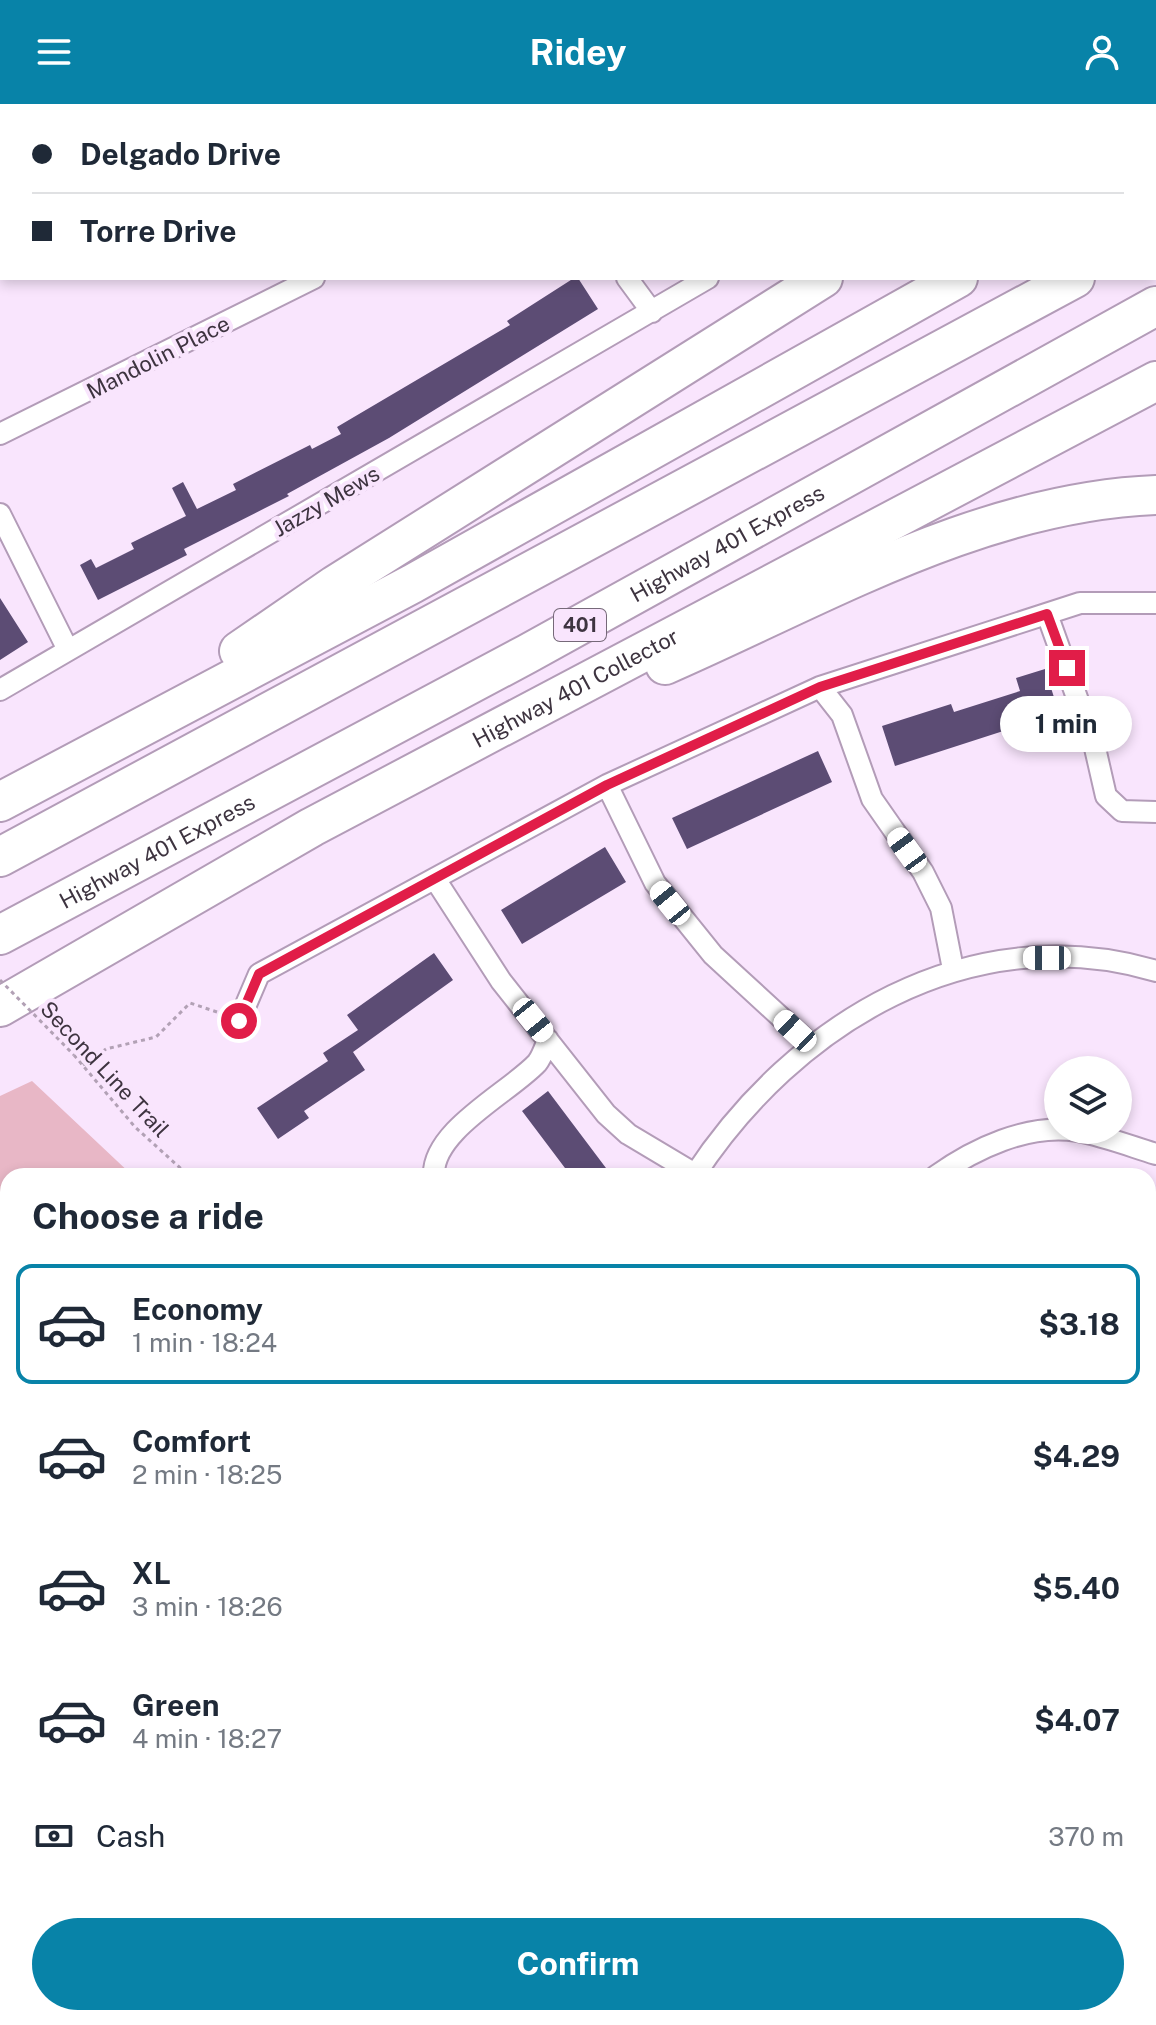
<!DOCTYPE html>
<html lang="en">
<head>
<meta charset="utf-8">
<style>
	body { margin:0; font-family:"Public Sans",sans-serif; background:#f6f6f7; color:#1f2937; height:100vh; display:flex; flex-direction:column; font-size:30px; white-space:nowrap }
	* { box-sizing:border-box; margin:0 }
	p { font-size:26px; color:#747a83 }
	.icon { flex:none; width:44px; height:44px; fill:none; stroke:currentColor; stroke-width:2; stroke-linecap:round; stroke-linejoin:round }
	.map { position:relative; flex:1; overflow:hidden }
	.side { position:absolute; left:0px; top:1064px; width:1156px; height:858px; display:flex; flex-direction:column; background:#fff; border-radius:24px 24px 0 0; box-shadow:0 4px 12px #0003 }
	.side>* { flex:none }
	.hud { position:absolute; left:0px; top:0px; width:1156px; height:176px; box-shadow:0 4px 12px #0003; display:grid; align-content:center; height:176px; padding:0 32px; background:#fff }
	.tools { position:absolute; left:1044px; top:952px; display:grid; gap:16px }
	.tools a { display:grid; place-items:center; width:88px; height:88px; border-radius:50%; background:#fff; box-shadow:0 4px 12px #0003; font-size:40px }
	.end { position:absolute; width:36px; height:36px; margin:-18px; border:10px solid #e11d48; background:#fff; box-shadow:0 0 0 4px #fff }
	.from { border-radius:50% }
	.bubble { position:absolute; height:56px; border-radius:28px; background:#fff; box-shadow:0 4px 12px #0003; font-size:26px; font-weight:700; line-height:56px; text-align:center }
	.car { position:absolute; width:24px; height:48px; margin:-24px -12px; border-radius:10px; box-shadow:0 0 6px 2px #0007; background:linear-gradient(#fff 24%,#345 0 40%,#fff 0 76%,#345 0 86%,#fff 0) }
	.hud b { display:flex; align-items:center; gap:28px; height:76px; font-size:30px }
	.hud b+b { border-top:2px solid #e0e1e3 }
	.hud i { width:20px; height:20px; background:#1f2937 }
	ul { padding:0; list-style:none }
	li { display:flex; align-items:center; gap:24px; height:120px; margin:0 16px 12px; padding:0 16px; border:4px solid transparent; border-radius:16px }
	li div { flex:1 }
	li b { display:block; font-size:30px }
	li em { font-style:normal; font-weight:700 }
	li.on { border-color:#0883a8 }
	li>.icon { width:72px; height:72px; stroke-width:1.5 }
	h2 { padding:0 32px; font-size:36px; line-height:96px }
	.pay { display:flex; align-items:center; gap:20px; height:88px; padding:0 32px; font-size:30px }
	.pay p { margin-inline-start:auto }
	.primary-button { display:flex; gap:16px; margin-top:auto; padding:16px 32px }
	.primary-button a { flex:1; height:92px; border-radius:48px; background:#0883a8; color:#fff; font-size:32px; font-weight:700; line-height:92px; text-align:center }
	header { display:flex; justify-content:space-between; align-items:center; height:104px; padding:0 32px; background:#0883a8; color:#fff; font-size:36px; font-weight:700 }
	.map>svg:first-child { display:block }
	.green { fill:#e8b7c6 }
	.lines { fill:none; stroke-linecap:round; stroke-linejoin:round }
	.river { stroke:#a6a8d7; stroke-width:32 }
	.building { fill:#5c4c74 }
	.street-casing { stroke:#b39cb8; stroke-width:24 }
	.highway-casing { stroke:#b39cb8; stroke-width:42 }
	.path { stroke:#b2a1b5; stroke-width:3; stroke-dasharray:4 4; stroke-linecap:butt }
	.street { stroke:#fff; stroke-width:20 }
	.highway { stroke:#fff; stroke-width:38 }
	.path-bridge { stroke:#b2a1b5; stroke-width:3; stroke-dasharray:4 4; stroke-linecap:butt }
	.route { stroke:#e11d48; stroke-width:10 }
	.labels { text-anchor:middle; stroke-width:8; stroke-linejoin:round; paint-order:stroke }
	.shield { fill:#f9e5fd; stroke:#766979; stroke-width:2 }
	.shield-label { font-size:20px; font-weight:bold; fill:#3e3440 }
	.street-label { font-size:22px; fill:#3e3440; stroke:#f9e5fd }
</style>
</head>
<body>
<header><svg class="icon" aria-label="menu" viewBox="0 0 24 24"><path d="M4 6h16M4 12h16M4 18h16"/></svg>Ridey<svg class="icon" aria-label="person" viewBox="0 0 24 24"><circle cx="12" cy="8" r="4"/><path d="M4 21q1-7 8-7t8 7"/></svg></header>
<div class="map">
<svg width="1156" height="1921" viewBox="0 0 1156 1921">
	<rect width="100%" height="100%" fill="#f9e5fd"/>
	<path class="green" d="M 32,977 L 133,1072 L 8,1072 L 8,1914 L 110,1914 L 101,1921 L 0,1921 L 0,992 Z"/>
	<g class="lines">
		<path class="river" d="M 0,1516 L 8,1513
			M 0,1623 L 8,1620"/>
	</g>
	<path class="building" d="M 574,174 L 578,174 L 598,205 L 389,334 L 287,390 L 289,392 L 184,445 L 187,451 L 98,496 L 80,461 L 91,455 L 96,464 L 134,445 L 131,439 L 186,412 L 172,384 L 183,378 L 197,405 L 236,386 L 233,380 L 310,341 L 312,345 L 341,330 L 337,323 L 510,221 L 507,217 Z
		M 0,494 L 28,538 L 0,556 Z
		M 1045,565 L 1059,609 L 895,662 L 882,622 L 951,600 L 954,608 L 1020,587 L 1016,574 Z
		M 818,647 L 832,678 L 687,745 L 672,714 Z
		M 605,743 L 626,778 L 522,840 L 501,806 Z
		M 434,849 L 453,876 L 353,948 L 365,966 L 304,1007 L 309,1014 L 278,1035 L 257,1004 L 328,957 L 323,949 L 358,926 L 347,911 Z
		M 548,987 L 612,1072 L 571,1072 L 522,1007 Z"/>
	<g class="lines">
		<defs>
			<path id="street" d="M 499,0 L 500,2
				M 188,2 L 192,0
				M 561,2 L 563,0
				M 939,2 L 940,0
				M 0,81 L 2,80
				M 627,174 L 652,208
				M 0,330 L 314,174
				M 0,410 L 68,546
				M 1047,510 L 1095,644 L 1106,692 L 1122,707 L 1156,708
				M 820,583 L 842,611 L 872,695 L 923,768 L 941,804 L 953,865
				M 0,586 L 708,174
				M 607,681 L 655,779 L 713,851 L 811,941
				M 435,775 L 501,877 L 606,1010 L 628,1030 L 695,1070
				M 239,917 L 259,870 L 607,681 L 820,583 L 1080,499 L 1156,499
				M 434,1072 C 431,1027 510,988 537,959 C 542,953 545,943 548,936
				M 694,1072 C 794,919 970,812 1156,867
				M 936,1072 C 974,1045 1028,1019 1077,1027 C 1104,1032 1130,1042 1156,1050
				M 1148,1304 L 1156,1308
				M 1148,1544 L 1156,1533
				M 1148,1716 L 1156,1724
				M 406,1914 L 407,1921
				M 739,1914 L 751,1921
				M 837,1921 L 842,1914"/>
			<g id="highway">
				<path d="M 1022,2 L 1023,0"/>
				<path d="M 1154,61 L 1156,60"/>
				<path d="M 1154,131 L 1156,130"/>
				<path d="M 239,547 L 335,481 L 823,174"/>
				<path d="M 665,561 C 823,492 980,398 1156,391"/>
				<path d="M 0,698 L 412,480 L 958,174"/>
				<path d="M 0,753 L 1075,174"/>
				<path id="s1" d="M 0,831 L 527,550 L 1156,202"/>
				<path id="s2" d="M 0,903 L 312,723 L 1156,277"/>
			</g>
		</defs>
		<use href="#street" class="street-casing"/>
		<use href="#highway" class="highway-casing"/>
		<path class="path" d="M 74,951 L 135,1023 L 189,1072
			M 83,961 L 106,945 L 156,933 L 190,899 L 220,909"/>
		<use href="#street" class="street"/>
		<use href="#highway" class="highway"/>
		<path class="path-bridge" d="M 0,876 L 74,951"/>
	</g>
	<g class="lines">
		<path class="route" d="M 239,917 L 259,870 L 607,681 L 820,583 L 1047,510 L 1067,564"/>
	</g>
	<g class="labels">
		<rect class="shield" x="554" y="505" width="52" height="32" rx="6"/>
		<g class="shield-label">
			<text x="580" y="528">401</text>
		</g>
		<g class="street-label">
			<text transform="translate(158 253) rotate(-27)" y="8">Mandolin Place</text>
			<text transform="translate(326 397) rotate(-30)" y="8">Jazzy Mews</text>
			<text dy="8" stroke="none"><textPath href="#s1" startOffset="826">Highway 401 Express</textPath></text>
			<text dy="8" stroke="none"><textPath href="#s2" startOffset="658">Highway 401 Collector</textPath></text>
			<text dy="8" stroke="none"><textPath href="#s1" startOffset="178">Highway 401 Express</textPath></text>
			<text transform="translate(105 965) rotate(47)" y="8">Second Line Trail</text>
		</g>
	</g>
</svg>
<div class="tools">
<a><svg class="icon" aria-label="layers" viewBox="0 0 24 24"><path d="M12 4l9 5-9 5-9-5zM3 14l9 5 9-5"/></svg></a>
</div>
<i class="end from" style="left:239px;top:917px"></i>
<i class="end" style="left:1067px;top:564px"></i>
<div class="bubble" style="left:1000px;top:592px;width:132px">1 min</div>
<i class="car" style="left:907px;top:746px;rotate:324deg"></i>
<i class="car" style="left:670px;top:799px;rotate:321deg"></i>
<i class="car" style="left:1047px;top:854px;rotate:270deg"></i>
<i class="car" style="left:533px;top:916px;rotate:141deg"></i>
<i class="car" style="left:795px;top:927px;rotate:313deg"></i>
<div class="hud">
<b><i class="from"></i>Delgado Drive</b>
<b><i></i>Torre Drive</b>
</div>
<section class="side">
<h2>Choose a ride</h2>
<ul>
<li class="on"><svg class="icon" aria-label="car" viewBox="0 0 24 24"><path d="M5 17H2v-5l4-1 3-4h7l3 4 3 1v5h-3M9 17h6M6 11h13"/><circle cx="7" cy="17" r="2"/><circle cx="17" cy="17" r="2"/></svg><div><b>Economy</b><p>1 min · 18:24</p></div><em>$3.18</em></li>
<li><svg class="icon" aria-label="car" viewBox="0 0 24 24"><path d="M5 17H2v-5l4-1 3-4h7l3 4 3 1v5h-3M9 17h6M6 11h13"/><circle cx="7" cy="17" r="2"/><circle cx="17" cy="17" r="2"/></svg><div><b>Comfort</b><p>2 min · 18:25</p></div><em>$4.29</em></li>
<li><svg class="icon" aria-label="car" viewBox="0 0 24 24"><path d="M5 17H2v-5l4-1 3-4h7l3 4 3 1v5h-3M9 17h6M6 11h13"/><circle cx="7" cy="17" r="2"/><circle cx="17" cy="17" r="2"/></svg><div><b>XL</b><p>3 min · 18:26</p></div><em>$5.40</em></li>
<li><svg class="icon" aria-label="car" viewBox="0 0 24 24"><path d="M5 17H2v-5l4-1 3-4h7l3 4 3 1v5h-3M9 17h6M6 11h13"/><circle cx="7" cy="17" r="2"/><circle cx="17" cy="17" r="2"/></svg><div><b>Green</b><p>4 min · 18:27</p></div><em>$4.07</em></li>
</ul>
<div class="pay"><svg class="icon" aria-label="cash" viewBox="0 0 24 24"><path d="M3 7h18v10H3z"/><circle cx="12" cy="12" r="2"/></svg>Cash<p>370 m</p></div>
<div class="primary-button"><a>Confirm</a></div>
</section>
</div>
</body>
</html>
